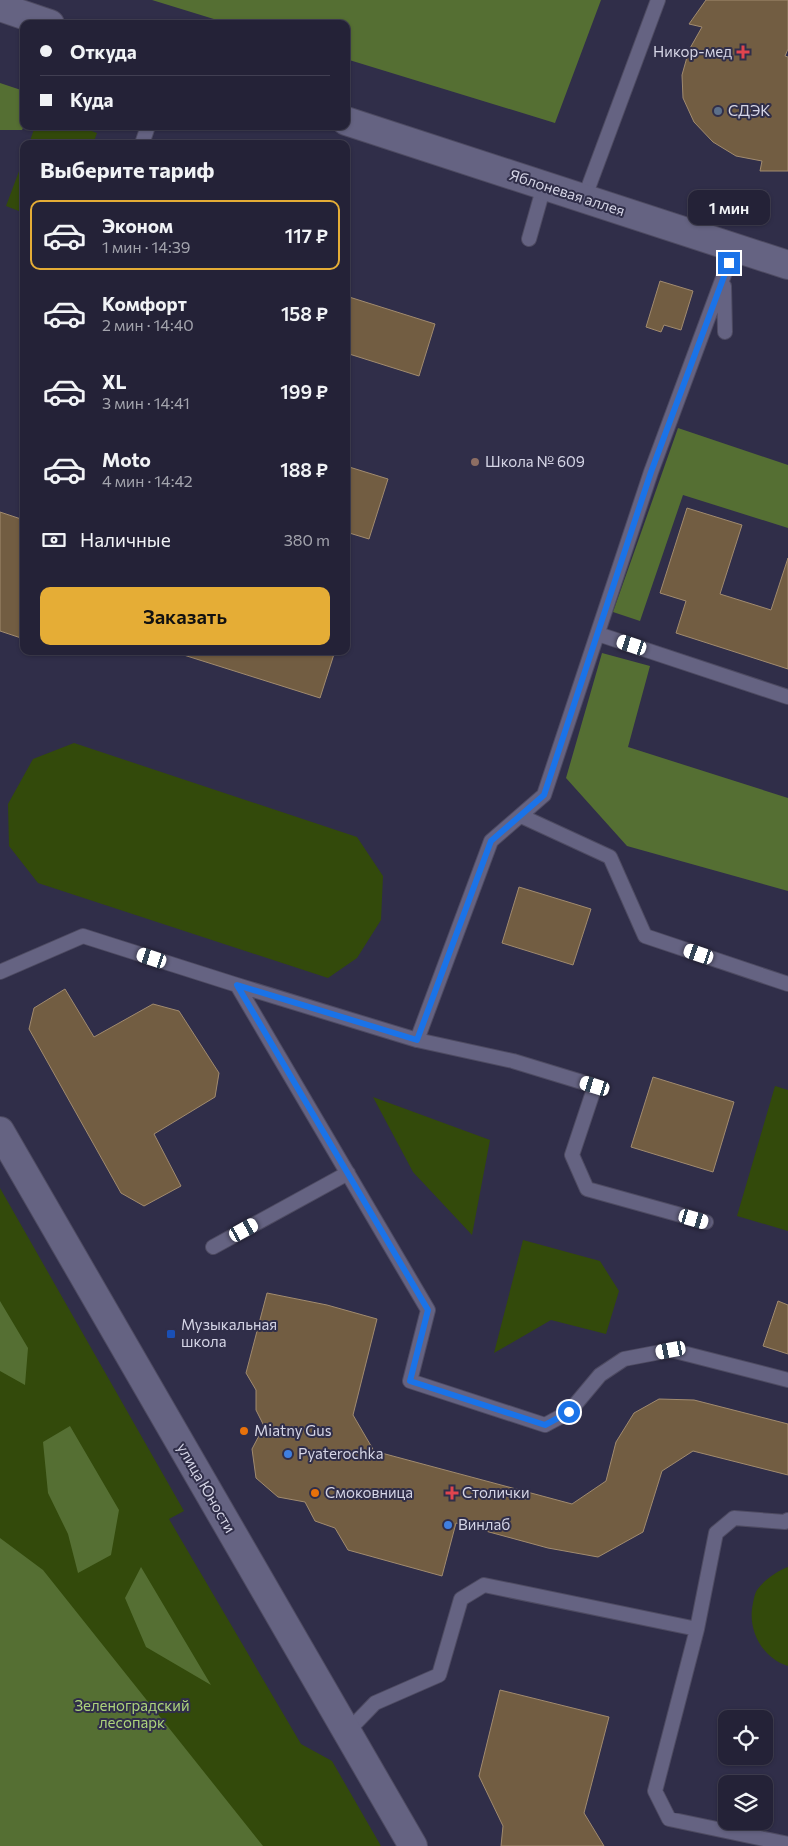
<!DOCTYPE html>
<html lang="ru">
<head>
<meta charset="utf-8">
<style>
	body { margin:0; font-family:Commissioner,sans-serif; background:#302f42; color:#f1f3f6; height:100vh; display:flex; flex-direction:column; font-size:19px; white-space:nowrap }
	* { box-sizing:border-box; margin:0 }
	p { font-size:16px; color:#a3a4ad }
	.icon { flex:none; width:28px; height:28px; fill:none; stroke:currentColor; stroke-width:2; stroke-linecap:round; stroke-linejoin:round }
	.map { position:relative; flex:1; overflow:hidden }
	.panel { position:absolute; left:20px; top:140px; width:330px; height:515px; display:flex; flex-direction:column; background:#242237; border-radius:10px; box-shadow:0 1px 4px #0004,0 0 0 1px #413f52 }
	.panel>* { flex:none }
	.hud { position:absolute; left:20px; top:20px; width:330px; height:110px; border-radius:10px; box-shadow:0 1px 4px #0004,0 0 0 1px #413f52; display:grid; align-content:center; height:110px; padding:0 20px; background:#242237 }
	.fabs { position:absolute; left:718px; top:1710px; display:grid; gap:10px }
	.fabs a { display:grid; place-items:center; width:55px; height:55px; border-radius:10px; background:#242237; box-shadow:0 1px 4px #0004,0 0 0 1px #413f52; font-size:25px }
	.end { position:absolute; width:22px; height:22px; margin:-11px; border:6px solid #1a73e8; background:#fff; box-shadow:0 0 0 2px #fff }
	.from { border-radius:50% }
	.bubble { position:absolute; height:35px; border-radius:10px; background:#242237; box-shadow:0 1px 4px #0004,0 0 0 1px #413f52; font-size:16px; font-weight:600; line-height:35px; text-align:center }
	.car { position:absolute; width:15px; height:30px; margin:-15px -8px; border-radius:6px; box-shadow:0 0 4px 1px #0007; background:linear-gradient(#fff 24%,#345 0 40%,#fff 0 76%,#345 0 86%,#fff 0) }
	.hud b { display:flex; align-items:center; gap:18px; height:48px; font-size:19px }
	.hud b+b { border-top:1px solid #413f52 }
	.hud i { width:12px; height:12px; background:#f1f3f6 }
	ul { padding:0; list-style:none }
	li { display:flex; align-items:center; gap:15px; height:70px; margin:0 10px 8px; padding:0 10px; border:2px solid transparent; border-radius:10px }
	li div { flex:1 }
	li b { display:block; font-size:19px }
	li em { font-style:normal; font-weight:600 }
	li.selected { border-color:#e5ad36 }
	li>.icon { width:45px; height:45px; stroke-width:1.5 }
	h2 { padding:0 20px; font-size:22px; line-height:60px }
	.pay { display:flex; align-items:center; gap:12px; height:55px; padding:0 20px; font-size:19px }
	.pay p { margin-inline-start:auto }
	.cta { display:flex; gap:10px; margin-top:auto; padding:10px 20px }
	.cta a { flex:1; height:58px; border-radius:10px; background:#e5ad36; color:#111; font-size:20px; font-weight:600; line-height:58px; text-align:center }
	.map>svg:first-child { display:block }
	.green { fill:#334a0b }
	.forest { fill:#556f33 }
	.building { fill:#725d42; stroke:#a18b6f }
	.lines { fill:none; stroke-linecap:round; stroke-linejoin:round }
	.service-casing { stroke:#4e4b62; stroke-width:16 }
	.minor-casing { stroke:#4e4b62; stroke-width:30 }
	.tertiary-casing { stroke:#4e4b62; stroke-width:30 }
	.service { stroke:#656382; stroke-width:14 }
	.minor { stroke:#656382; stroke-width:28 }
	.tertiary { stroke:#656382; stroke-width:28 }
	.route { stroke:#1a73e8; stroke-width:6 }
	.health-dot { fill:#e0444e; stroke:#302e49; stroke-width:2 }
	.service-dot { fill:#5c6f8a; stroke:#302e49; stroke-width:2 }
	.education-dot { fill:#8d6e63; stroke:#302e49; stroke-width:2 }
	.transit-dot { fill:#1a4fb4; stroke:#302e49; stroke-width:2 }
	.food-dot { fill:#e8710a; stroke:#302e49; stroke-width:2 }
	.shop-dot { fill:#3f7fe0; stroke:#302e49; stroke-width:2 }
	.labels { text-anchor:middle; stroke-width:4; stroke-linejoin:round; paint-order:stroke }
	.poi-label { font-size:15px; fill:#d5d5e6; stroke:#302e49; text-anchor:start }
	.street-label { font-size:15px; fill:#d5d5e6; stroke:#302e49 }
	.park-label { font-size:15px; fill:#add47c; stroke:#302e49 }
</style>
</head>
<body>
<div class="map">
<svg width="788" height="1846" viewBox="0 0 788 1846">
	<rect width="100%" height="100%" fill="#302e49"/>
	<path class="green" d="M 35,126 L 78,126 L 97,133 L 93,144 L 29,144 Z
		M 24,158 L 24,213 L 6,206 Z
		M 74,743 L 357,837 L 383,876 L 381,920 L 357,958 L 328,978 L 38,883 L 9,846 L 8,804 L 33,759 Z
		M 775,1086 L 788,1090 L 788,1231 L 737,1216 Z
		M 373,1097 L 490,1140 L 472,1235 L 413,1172 Z
		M 0,1188 L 184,1511 L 169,1519 L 301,1744 L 332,1761 L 381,1846 L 0,1846 Z
		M 523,1240 L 600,1261 L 619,1291 L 606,1334 L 551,1320 L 494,1353 Z
		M 788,1567 L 788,1666 C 764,1659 749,1633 752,1609 C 753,1603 754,1595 757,1590 C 764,1580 777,1571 788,1567 Z"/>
	<path class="forest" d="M 152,0 L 601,0 L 555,123 L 346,59 L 346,24 L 230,24 Z
		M 0,83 L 24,91 L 24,126 L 22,130 L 0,130 Z
		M 678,428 L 788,465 L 788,528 L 683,495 L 640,621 L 613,612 Z
		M 602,653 L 650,666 L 628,747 L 788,798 L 788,891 L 627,846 L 566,778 Z
		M 0,1301 L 28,1348 L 25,1385 L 0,1371 Z
		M 70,1426 L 119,1510 L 111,1555 L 78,1573 L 68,1534 L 48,1493 L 43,1442 Z
		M 0,1538 L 43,1570 L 263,1846 L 0,1846 Z
		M 141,1567 L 211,1685 L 146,1647 L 125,1598 Z"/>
	<path class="building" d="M 706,0 L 788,0 L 788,49 L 785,56 L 788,57 L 788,171 L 760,171 L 762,161 L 736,156 L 713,142 L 694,122 L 683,98 L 682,75 L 689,50 L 702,27 L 689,24 Z
		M 660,281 L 693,291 L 681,330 L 664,325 L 661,332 L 646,327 Z
		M 346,296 L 435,324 L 419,376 L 346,353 Z
		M 346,466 L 388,479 L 369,539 L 346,532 Z
		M 687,508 L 742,525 L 720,594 L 771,610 L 788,558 L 788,669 L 676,633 L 686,601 L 660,593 Z
		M 0,512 L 24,520 L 24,639 L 0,631 Z
		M 171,651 L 335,651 L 320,698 Z
		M 519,887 L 591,909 L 573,965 L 502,943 Z
		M 65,989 L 94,1037 L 153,1004 L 179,1011 L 219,1073 L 215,1097 L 154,1134 L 181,1186 L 144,1206 L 121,1193 L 29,1029 L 34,1008 Z
		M 653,1077 L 734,1102 L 713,1172 L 631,1147 Z
		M 267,1293 L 327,1305 L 377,1319 L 353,1415 L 374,1451 L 572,1504 L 606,1481 L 616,1442 L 634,1413 L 659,1399 L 694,1400 L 788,1424 L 788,1475 L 693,1451 L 662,1471 L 643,1532 L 598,1557 L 548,1548 L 456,1523 L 442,1576 L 348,1550 L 335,1528 L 315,1521 L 305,1502 L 278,1497 L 256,1478 L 252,1449 L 264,1426 L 256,1410 L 256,1390 L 246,1373 Z
		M 778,1301 L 788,1305 L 788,1354 L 763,1346 Z
		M 500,1690 L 609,1717 L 584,1813 L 604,1846 L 501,1846 L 503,1826 L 479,1776 Z"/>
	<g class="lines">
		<defs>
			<path id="service" d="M 142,144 L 148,126
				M 584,199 L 658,0
				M 529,239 L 544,186
				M 724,286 L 725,332
				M 598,634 L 788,697
				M 521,816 L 610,857 L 645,936 L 788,984
				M 0,972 L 83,936 L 237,985 L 417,1040 L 491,841 L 544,795 L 651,472 L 734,248
				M 237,985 L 428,1310 L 410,1381 L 545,1425 L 569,1412 L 600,1375 L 624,1359 L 671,1350 L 788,1380
				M 417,1040 L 513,1061 L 595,1086 L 572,1155 L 587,1189 L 706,1222
				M 213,1247 L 348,1173
				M 788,1520 L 785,1522 L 734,1518 L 716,1533 L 697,1629 L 655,1791 L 669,1819 L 788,1844
				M 347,1732 L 375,1703 L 439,1675 L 461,1599 L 484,1585 L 697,1629"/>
			<path id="minor" d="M 0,7 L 50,24
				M 346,121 L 788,265"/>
			<path id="tertiary" d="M 0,1131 L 413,1846"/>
		</defs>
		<use href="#service" class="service-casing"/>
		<use href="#minor" class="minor-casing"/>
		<use href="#tertiary" class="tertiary-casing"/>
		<use href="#service" class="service"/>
		<use href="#minor" class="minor"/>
		<use href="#tertiary" class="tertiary"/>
	</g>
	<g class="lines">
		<path class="route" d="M 569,1412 L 545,1425 L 410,1381 L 428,1310 L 237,985 L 417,1040 L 491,841 L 544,795 L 651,472 L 729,263"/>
	</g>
	<g class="health-dot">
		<path d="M740.5 44.5h5v5h5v5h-5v5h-5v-5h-5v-5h5z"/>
		<path d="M449.5 1485.5h5v5h5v5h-5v5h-5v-5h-5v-5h5z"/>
	</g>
	<circle class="service-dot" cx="718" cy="111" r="5"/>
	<circle class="education-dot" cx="475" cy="462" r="5"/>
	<rect class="transit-dot" x="166" y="1329" width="10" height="10" rx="2.5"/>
	<g class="food-dot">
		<circle cx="244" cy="1431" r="5"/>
		<circle cx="315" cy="1493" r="5"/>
	</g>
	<g class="shop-dot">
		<circle cx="288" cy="1454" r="5"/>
		<circle cx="448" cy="1525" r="5"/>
	</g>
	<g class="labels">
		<g class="poi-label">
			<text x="732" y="57" text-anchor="end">Никор-мед</text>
			<text x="728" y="116">СДЭК</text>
			<text x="485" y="467">Школа № 609</text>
			<text x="181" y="1330">Музыкальная<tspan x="181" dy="17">школа</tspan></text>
			<text x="254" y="1436">Miatny Gus</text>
			<text x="298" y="1459">Pyaterochka</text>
			<text x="325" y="1498">Смоковница</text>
			<text x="462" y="1498">Столички</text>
			<text x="458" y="1530">Винлаб</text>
		</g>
		<g class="street-label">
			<text transform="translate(567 193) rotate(18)" y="5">Яблоневая аллея</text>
			<text transform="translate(206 1488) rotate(60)" y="5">улица Юности</text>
		</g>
		<g class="park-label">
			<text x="132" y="1711">Зеленоградский<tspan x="132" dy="17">лесопарк</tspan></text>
		</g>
	</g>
</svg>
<div class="fabs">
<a><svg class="icon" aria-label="locate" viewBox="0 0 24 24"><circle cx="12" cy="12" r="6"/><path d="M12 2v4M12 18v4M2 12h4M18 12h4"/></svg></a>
<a><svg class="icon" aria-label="layers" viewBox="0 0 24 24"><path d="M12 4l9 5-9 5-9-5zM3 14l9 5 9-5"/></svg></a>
</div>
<i class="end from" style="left:569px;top:1412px"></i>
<i class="end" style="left:729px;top:263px"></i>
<div class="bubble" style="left:688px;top:190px;width:82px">1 мин</div>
<i class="car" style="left:632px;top:645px;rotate:288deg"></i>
<i class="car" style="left:699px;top:954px;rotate:289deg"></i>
<i class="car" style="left:152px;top:958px;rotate:288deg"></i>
<i class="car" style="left:595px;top:1086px;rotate:287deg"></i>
<i class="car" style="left:694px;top:1219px;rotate:106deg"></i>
<i class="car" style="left:244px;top:1230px;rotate:61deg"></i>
<i class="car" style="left:671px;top:1350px;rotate:259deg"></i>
<div class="hud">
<b><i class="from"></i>Откуда</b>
<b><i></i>Куда</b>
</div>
<section class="panel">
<h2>Выберите тариф</h2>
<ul>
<li class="selected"><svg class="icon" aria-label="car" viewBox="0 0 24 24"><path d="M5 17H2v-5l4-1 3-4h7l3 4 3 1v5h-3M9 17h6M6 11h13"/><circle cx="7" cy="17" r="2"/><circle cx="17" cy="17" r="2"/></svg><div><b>Эконом</b><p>1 мин · 14:39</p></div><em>117 ₽</em></li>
<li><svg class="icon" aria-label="car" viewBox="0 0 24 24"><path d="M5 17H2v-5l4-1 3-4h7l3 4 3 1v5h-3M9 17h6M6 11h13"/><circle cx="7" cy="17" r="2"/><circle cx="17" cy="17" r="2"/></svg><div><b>Комфорт</b><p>2 мин · 14:40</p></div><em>158 ₽</em></li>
<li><svg class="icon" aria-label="car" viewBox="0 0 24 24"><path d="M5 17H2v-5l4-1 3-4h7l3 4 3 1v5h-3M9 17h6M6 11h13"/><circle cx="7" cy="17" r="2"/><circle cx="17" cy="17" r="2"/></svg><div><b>XL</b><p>3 мин · 14:41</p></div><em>199 ₽</em></li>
<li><svg class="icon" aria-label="car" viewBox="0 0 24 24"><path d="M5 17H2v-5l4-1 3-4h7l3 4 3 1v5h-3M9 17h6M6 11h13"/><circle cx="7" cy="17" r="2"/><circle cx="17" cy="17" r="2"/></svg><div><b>Moto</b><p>4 мин · 14:42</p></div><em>188 ₽</em></li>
</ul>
<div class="pay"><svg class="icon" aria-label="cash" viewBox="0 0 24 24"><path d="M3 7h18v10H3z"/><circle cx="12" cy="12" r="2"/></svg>Наличные<p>380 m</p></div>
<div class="cta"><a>Заказать</a></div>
</section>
</div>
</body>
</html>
